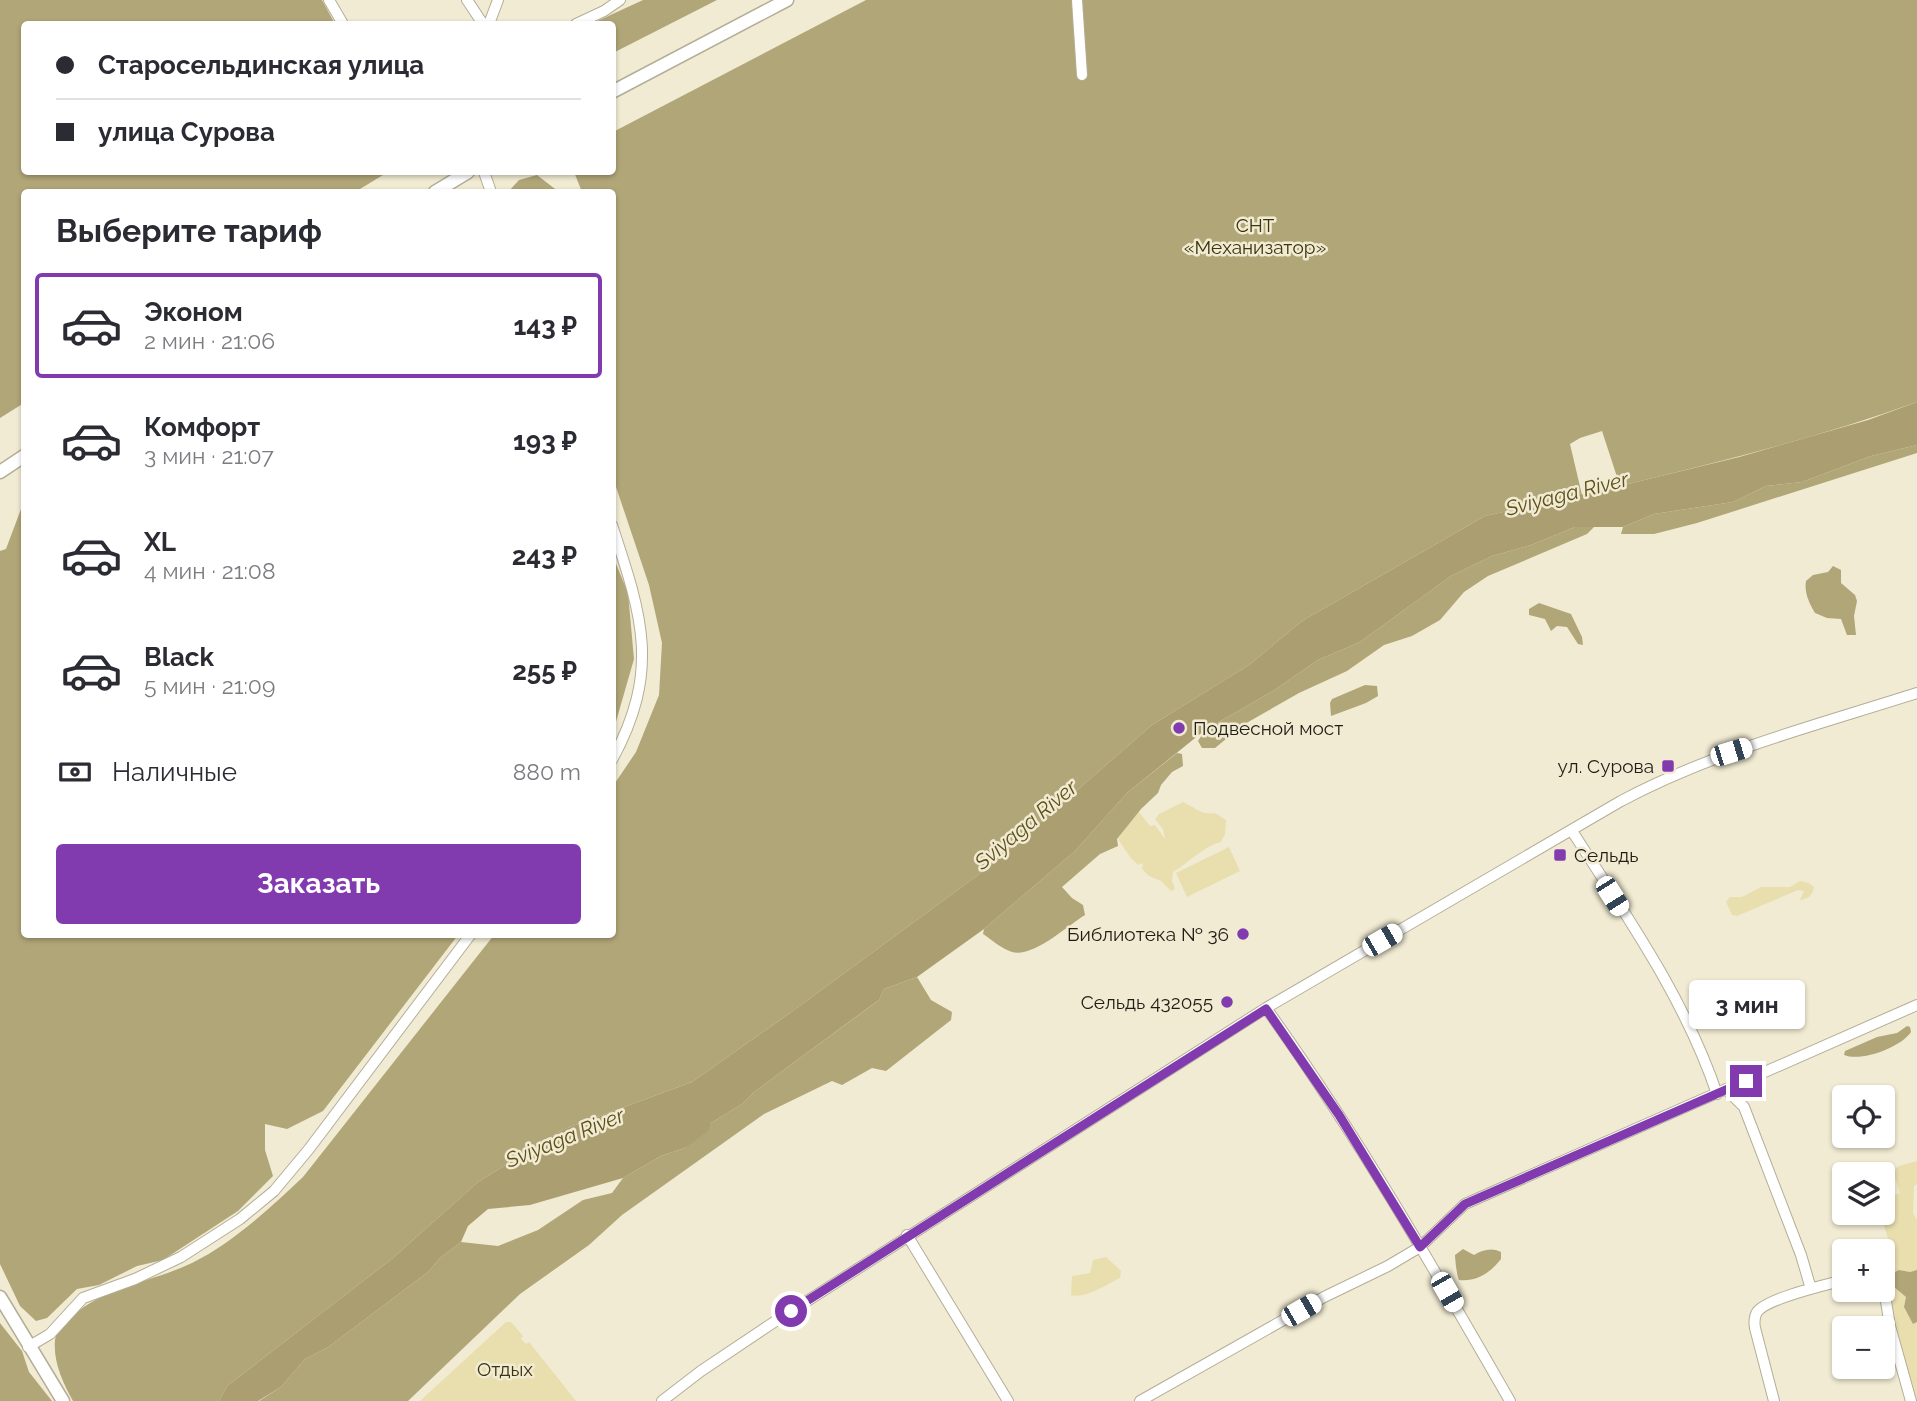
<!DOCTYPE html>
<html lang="ru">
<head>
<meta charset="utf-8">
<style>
	body { margin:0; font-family:Raleway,sans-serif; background:#f2f2f3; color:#2b2b33; height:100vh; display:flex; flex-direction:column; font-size:26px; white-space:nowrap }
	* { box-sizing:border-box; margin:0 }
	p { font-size:23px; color:#7c7c81 }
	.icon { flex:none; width:38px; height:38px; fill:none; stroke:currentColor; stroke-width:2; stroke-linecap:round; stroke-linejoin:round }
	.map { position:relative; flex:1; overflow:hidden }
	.panel { position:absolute; left:21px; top:189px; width:595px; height:749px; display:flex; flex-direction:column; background:#fff; border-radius:7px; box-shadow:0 2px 5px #0004 }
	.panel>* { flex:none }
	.top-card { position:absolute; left:21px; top:21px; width:595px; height:154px; border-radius:7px; box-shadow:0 2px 5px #0004; display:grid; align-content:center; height:154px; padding:0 35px; background:#fff }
	.controls { position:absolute; left:1832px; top:1085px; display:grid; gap:14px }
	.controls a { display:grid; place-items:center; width:63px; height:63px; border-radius:7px; background:#fff; box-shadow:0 2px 5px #0004; font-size:35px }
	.end { position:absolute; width:32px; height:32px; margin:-16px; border:9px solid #813bae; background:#fff; box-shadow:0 0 0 4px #fff }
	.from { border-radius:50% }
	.bubble { position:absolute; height:49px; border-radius:7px; background:#fff; box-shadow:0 2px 5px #0004; font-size:23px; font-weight:700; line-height:49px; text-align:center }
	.car { position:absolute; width:21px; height:42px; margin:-21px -10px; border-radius:9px; box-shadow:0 0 5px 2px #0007; background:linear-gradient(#fff 24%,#345 0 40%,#fff 0 76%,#345 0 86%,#fff 0) }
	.top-card b { display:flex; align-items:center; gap:24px; height:66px; font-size:26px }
	.top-card b+b { border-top:2px solid #e1e1e2 }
	.top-card i { width:18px; height:18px; background:#2b2b33 }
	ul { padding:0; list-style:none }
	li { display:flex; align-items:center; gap:21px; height:105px; margin:0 14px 10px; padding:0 21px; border:4px solid transparent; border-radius:7px }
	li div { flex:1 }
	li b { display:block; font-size:26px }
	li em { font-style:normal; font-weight:700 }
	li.active { border-color:#813bae }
	li>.icon { width:63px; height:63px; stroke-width:1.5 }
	h2 { padding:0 35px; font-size:32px; line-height:84px }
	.pay { display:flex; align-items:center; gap:18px; height:77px; padding:0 35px; font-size:26px }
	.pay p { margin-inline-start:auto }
	.button { display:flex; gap:14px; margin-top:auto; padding:14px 35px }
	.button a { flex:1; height:80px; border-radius:7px; background:#813bae; color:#fff; font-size:28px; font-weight:700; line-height:80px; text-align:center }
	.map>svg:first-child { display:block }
	.green { fill:#e9deae }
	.forest { fill:#b1a678 }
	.water { fill:#ab9f72 }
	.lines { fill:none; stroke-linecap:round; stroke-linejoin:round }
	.street-casing { stroke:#b3ae97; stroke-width:12 }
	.secondary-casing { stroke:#b3ae97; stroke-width:15 }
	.street { stroke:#fff; stroke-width:10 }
	.secondary { stroke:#fff; stroke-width:12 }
	.route { stroke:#813bae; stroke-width:9 }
	.poi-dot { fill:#813bae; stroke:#f1ebd3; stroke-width:2.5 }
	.labels { text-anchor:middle; stroke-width:5; stroke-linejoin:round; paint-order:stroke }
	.park-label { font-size:19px; fill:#3c340d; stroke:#f1ebd3 }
	.poi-label { font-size:19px; fill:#1f1d14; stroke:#f1ebd3; text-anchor:end }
	.water-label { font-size:21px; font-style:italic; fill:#5c5019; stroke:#f1ebd3 }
</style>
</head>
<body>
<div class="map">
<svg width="1917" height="1401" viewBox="0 0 1917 1401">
	<rect width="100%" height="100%" fill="#f1ebd3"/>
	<path class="green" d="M 1183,802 C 1194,807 1203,816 1215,813 L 1226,820 L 1225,834 L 1221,842 C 1204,846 1188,863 1173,872 L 1172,881 L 1175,889 L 1171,891 L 1161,881 L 1149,876 L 1142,869 L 1143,863 L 1138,865 L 1130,857 L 1118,839 L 1129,819 L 1138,811 L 1150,826 L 1155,825 L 1165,839 L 1163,829 L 1155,819 L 1159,814 Z
		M 1229,847 L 1240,871 L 1187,897 L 1176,873 Z
		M 1800,881 L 1809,883 L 1814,887 C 1813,895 1808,899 1800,900 L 1804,891 L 1798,890 L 1737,916 L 1732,915 L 1726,902 L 1730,897 L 1742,897 L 1761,887 L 1790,887 Z
		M 1917,1161 L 1917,1184 L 1914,1186 L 1913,1213 L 1917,1220 L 1917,1270 L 1910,1272 L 1899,1270 L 1894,1287 L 1906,1297 L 1904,1307 L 1913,1323 L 1917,1322 L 1917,1401 L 1912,1401 L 1883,1267 L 1883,1259 L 1893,1255 L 1880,1213 L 1883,1213 L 1883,1199 L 1900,1193 L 1893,1171 L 1899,1166 Z
		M 1106,1257 L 1121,1271 L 1120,1278 C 1107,1284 1086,1299 1071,1295 L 1072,1276 L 1090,1273 L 1093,1260 Z
		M 506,1322 L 511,1322 L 523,1336 L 521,1339 L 526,1344 L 529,1342 L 576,1401 L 420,1401 Z"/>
	<path class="forest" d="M 0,0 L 322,0 L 335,24 L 24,24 L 24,172 L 388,172 L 355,192 L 24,192 L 24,403 L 0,418 Z
		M 643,0 L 717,0 L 613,53 L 612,24 L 591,24 Z
		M 866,0 L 1917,0 L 1917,402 C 1820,437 1720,462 1620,486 L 1602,431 L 1580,438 L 1570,444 L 1582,495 L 1485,516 L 1302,621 L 1249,665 L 1152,725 L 989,867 L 790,1013 L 692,1082 L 562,1130 L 478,1182 L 393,1258 L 227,1386 L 219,1401 L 73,1401 C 63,1383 53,1362 55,1340 C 56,1332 61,1327 66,1322 C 100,1287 150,1283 192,1263 C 233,1243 270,1208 303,1177 L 494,935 L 612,934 L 613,786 L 636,752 L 659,695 L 662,643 L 649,585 L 613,478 L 612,192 L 582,192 L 574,172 L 612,172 L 613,132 Z
		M 537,175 L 559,192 L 508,192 L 519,180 Z
		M 1917,445 L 1917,453 L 1697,523 L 1654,534 L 1621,534 L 1623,527 L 1654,514 L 1733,502 L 1766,486 L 1802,482 L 1871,456 Z
		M 24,501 L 24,934 L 458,935 L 323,1111 L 287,1129 L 265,1124 L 265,1150 L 273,1176 L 238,1211 L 163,1260 L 137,1266 L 99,1285 L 77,1289 L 47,1318 L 36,1321 L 20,1306 L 0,1264 L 0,551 L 6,549 Z
		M 1575,527 L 1594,527 L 1587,534 L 1488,576 L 1464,592 L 1440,620 L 1412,636 L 1384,645 L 1347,671 L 1299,693 L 1243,725 L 1215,748 L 1202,748 L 1198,741 L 1205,730 L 1273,691 L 1318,660 L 1360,642 L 1451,576 L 1492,556 L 1531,545 Z
		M 612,554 L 628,593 L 634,659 L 613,732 Z
		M 1833,566 L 1841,570 L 1841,583 L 1855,595 L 1857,601 L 1854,616 L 1856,635 L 1847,635 L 1841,619 L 1827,618 L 1815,613 C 1809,603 1804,592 1806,581 L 1813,575 L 1828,572 Z
		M 1539,603 L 1571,614 L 1582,637 L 1583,645 L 1578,644 L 1567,627 L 1557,626 L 1551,631 L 1545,619 L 1529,615 L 1529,609 Z
		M 1365,685 L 1377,686 L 1378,696 L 1366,703 L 1331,716 L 1330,703 L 1332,699 Z
		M 1177,753 L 1182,754 L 1183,766 L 1172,772 L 1161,785 L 1158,793 L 1141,809 L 1117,839 L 1118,846 L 1100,854 L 1062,887 L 1072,898 L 1083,905 L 1085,915 C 1067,926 1033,958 1012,952 C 1002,949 992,940 983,934 L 984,929 L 1075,851 L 1127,793 Z
		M 917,977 L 931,1000 L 952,1012 L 951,1020 L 886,1071 L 872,1068 L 842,1085 L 832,1081 L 764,1114 L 622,1215 L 589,1245 L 520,1294 L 408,1401 L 259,1401 L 281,1387 L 305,1359 L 327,1348 L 428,1272 L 440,1258 L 461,1242 L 498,1246 L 538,1230 L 583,1200 L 612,1193 L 623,1178 L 661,1156 L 685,1148 L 711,1123 L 742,1104 L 754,1092 L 879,1000 L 884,989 Z
		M 1907,1026 L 1910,1027 L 1911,1032 C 1900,1048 1861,1062 1844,1055 L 1845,1051 L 1877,1037 L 1897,1033 Z
		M 1463,1249 L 1474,1255 C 1482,1250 1492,1247 1501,1252 L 1501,1259 C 1491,1272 1477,1282 1459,1280 C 1457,1277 1455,1259 1455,1255 Z
		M 1899,1270 L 1910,1272 L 1917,1270 L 1917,1322 L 1913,1324 L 1904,1307 L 1906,1297 L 1894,1287 L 1891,1274 Z
		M 0,1323 L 22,1351 L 29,1372 L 52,1401 L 0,1401 Z"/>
	<path class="water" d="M 1917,402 L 1917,445 L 1871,456 L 1802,482 L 1766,486 L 1733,502 L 1654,514 L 1623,527 L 1575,527 L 1531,545 L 1492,556 L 1451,576 L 1360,642 L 1318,660 L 1273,691 L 1205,730 L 1127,793 L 1075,851 L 984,929 L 917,977 L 884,989 L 879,1000 L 872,1005 L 754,1092 L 742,1104 L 711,1123 L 708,1131 L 685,1148 L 661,1156 L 623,1178 L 530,1205 L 488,1209 L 468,1226 L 461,1242 L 440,1258 L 428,1272 L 327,1348 L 305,1359 L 281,1387 L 258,1401 L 219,1401 L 227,1386 L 393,1258 L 478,1182 L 562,1130 L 692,1082 L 790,1013 L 989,867 L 1152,725 L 1249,665 L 1302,621 L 1485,516 L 1620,486 L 1739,457 L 1868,420 Z"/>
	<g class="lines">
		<defs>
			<path id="street" d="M 329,0 L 343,24
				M 467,0 L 483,24
				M 1077,0 L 1082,75
				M 489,24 L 498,0
				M 576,24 L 604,11 L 620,0
				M 484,172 L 491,192
				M 612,525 C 642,616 661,670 612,760
				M 1572,831 C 1626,915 1685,999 1717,1094
				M 1266,1008 C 1356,1133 1433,1267 1510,1401
				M 1727,1090 L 1744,1107 L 1801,1255 L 1811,1289
				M 907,1235 L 1008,1401
				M 1883,1283 L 1890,1326 L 1911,1401
				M 28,1347 L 50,1334 L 83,1298 L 135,1279 L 181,1257 L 240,1219 L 274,1191 L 309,1149 L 471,934
				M 662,1401 L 701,1371 L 768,1326 L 1266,1008 L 1621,801 C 1715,751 1817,725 1917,693
				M 1140,1401 L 1324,1297 L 1388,1266 L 1420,1247 L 1465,1204 L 1917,1005
				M 1774,1401 L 1755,1328 C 1754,1322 1754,1317 1757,1312 C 1767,1298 1826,1285 1844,1280"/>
			<path id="secondary" d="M 612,92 L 787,0
				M 435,192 L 468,172
				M 0,472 L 24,456
				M 0,1297 L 63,1401"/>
		</defs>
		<use href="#street" class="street-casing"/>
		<use href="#secondary" class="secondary-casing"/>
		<use href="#street" class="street"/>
		<use href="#secondary" class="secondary"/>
	</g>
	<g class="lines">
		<path class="route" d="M 791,1311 L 1266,1009 L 1339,1115 L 1420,1247 L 1465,1204 L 1746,1081"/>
	</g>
	<g class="poi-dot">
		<circle cx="1179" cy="728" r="7"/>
		<rect x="1661" y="759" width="14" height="14" rx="3.5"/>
		<rect x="1553" y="848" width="14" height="14" rx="3.5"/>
		<circle cx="1243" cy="934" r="7"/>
		<circle cx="1227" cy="1002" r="7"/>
	</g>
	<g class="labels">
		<g class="park-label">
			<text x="1255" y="232">СНТ<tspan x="1255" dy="22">«Механизатор»</tspan></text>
			<text x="505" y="1376">Отдых</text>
		</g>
		<g class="poi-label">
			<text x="1193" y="735" text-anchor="start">Подвесной мост</text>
			<text x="1654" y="773">ул. Сурова</text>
			<text x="1574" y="862" text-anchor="start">Сельдь</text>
			<text x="1229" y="941">Библиотека № 36</text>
			<text x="1213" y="1009">Сельдь 432055</text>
		</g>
		<g class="water-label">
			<text transform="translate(1567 494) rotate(-14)" y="7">Sviyaga River</text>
			<text transform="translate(1026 825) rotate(-40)" y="7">Sviyaga River</text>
			<text transform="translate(565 1138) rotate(-22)" y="7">Sviyaga River</text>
		</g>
	</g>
</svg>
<div class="controls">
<a><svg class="icon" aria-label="locate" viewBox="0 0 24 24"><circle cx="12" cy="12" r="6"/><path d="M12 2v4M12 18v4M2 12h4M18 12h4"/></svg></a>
<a><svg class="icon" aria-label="layers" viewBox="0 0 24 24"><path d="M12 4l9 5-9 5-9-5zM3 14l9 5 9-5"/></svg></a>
<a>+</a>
<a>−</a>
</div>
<i class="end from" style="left:791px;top:1311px"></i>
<i class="end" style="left:1746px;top:1081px"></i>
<div class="bubble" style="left:1689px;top:980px;width:116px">3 мин</div>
<i class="car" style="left:1731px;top:752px;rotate:73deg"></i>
<i class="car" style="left:1612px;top:896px;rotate:148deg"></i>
<i class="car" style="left:1382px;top:940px;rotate:60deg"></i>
<i class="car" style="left:1447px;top:1292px;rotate:150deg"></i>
<i class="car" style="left:1301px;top:1310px;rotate:60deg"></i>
<div class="top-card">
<b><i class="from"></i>Старосельдинская улица</b>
<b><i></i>улица Сурова</b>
</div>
<section class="panel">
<h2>Выберите тариф</h2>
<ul>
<li class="active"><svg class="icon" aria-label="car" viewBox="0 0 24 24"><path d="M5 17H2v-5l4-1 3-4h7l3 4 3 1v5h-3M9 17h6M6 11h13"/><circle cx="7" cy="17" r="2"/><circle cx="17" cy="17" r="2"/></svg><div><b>Эконом</b><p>2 мин · 21:06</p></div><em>143 ₽</em></li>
<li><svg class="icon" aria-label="car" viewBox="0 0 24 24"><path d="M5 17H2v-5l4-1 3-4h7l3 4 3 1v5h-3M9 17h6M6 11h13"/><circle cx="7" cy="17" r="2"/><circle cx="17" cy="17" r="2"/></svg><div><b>Комфорт</b><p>3 мин · 21:07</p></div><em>193 ₽</em></li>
<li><svg class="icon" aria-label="car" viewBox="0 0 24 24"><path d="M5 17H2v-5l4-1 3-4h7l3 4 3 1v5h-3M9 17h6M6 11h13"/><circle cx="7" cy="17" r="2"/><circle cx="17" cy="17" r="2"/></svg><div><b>XL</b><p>4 мин · 21:08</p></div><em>243 ₽</em></li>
<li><svg class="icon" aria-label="car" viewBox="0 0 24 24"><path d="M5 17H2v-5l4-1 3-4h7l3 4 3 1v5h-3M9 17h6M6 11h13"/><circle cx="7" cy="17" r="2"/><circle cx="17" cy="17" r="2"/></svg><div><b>Black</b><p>5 мин · 21:09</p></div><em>255 ₽</em></li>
</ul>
<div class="pay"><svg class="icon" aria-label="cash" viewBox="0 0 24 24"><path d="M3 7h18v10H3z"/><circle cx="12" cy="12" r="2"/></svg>Наличные<p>880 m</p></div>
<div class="button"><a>Заказать</a></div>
</section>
</div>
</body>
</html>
